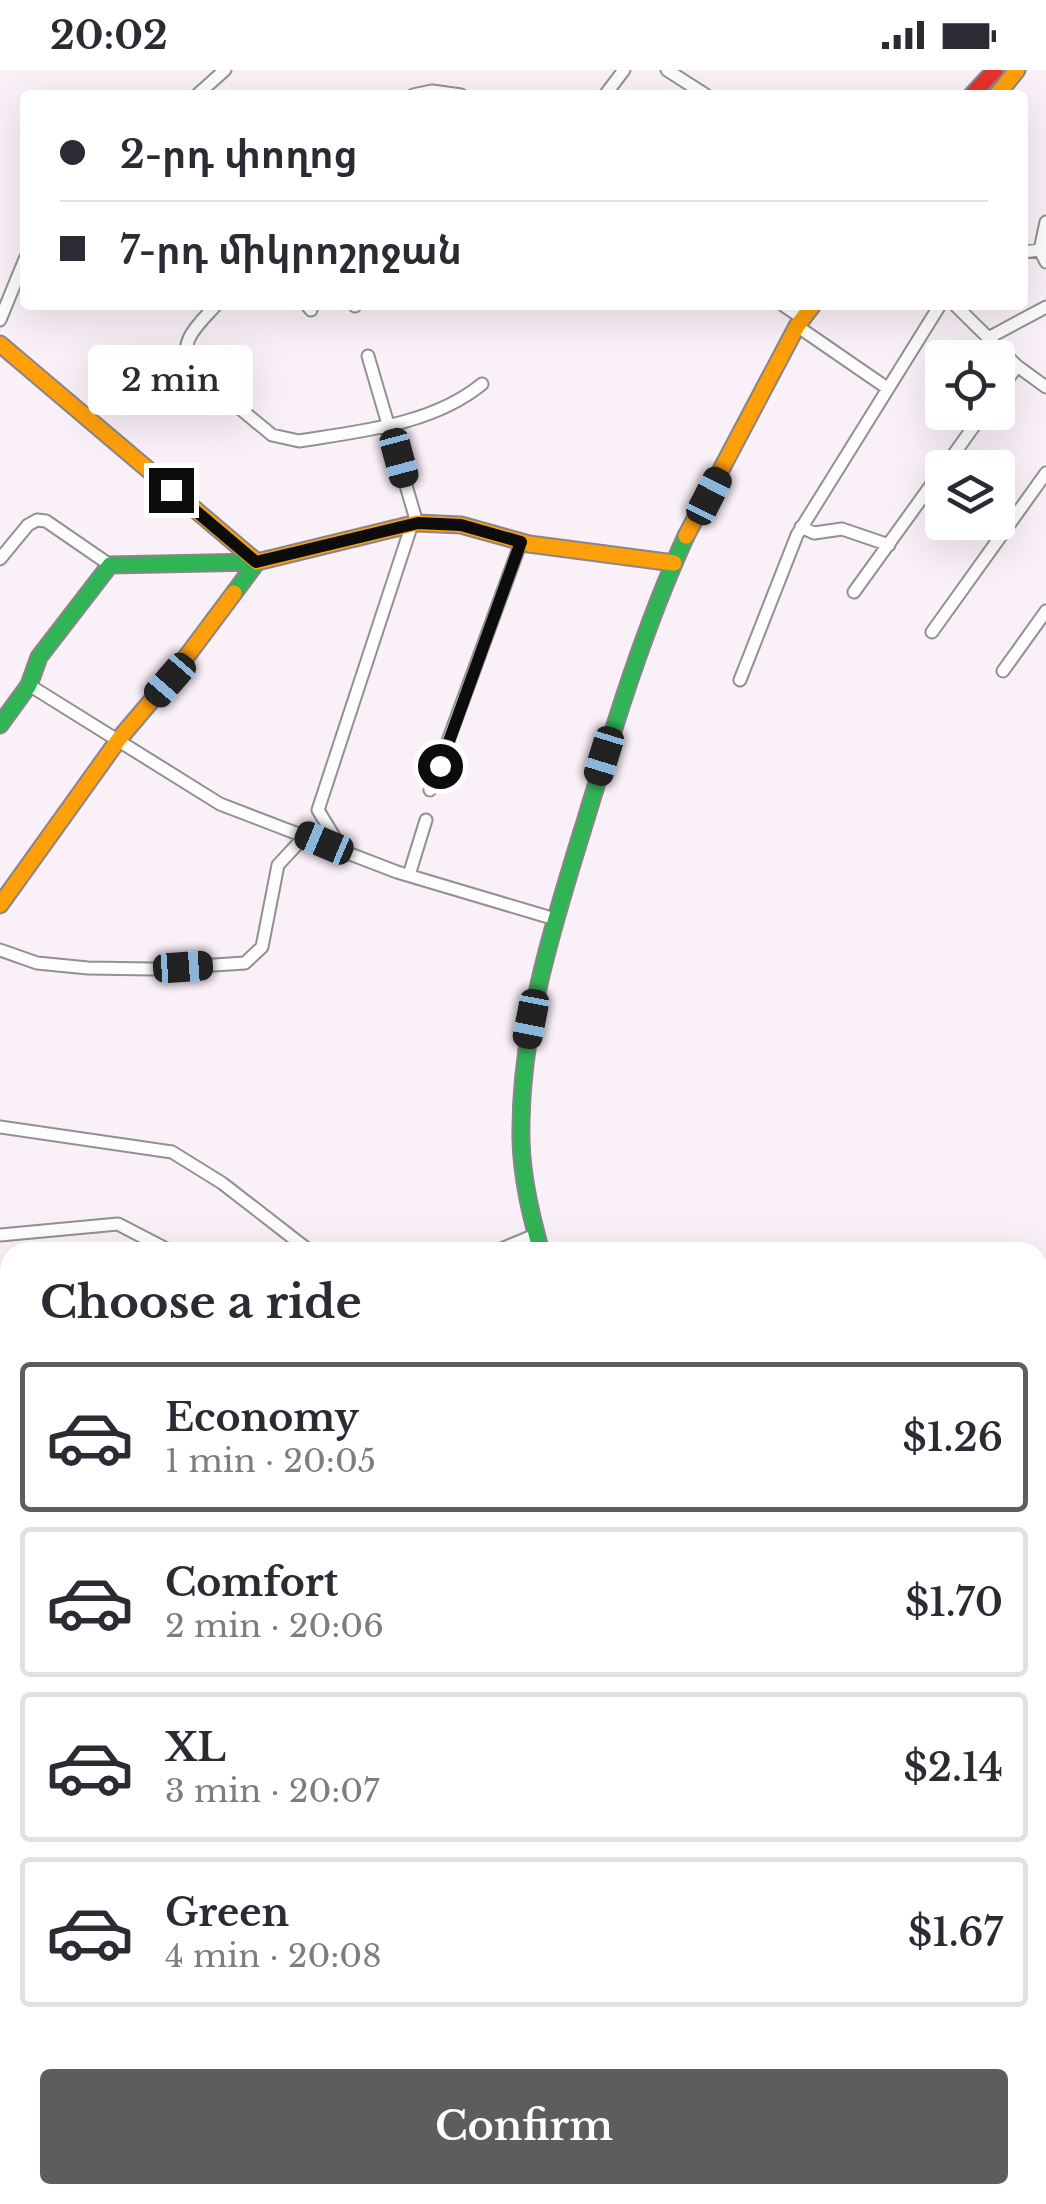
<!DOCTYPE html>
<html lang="en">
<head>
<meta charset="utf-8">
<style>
	body { margin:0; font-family:"Libre Baskerville","Noto Sans Armenian",serif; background:#f7f7f7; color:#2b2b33; height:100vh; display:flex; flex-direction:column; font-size:38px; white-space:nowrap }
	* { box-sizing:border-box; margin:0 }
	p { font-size:32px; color:#7c7c81 }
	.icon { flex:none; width:55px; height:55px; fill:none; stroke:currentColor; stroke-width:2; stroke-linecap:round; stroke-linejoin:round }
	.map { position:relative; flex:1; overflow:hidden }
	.side { position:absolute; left:0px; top:1172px; width:1048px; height:962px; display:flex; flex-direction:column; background:#fff; border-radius:30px 30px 0 0; box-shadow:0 10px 40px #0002 }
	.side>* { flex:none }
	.banner { position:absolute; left:20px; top:20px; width:1008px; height:220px; border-radius:10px; box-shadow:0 10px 40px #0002; display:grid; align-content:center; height:220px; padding:0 40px; background:#fff }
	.buttons { position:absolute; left:925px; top:270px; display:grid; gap:20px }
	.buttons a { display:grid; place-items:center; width:90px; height:90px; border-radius:10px; background:#fff; box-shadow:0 10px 40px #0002; font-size:50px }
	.end { position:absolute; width:45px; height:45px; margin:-22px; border:12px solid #0c0c0c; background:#fff; box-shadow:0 0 0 5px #fff }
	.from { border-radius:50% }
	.bubble { position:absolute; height:70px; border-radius:10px; background:#fff; box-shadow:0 10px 40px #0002; font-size:32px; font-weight:600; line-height:70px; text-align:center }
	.car { position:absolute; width:30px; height:60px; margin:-30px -15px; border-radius:12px; box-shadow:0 0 8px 2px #0007; background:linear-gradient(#222 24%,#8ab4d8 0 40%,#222 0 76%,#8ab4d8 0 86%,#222 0) }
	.banner b { display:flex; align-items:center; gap:35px; height:95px; font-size:38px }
	.banner b+b { border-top:2px solid #e1e1e2 }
	.banner i { width:25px; height:25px; background:#2b2b33 }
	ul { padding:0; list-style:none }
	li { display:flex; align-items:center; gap:30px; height:150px; margin:0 20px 15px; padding:0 20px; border:5px solid #e1e1e2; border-radius:10px }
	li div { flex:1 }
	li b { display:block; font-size:38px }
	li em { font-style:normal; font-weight:600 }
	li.active { border-color:#5f5c5f }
	li>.icon { width:90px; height:90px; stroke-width:1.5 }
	h2 { padding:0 40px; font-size:45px; line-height:120px }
	.button { display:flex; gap:20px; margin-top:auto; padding:20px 40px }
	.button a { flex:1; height:115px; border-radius:10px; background:#5f5c5f; color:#fff; font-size:40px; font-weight:600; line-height:115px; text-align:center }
	.status { display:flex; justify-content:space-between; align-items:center; height:70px; padding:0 50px; background:#fff; direction:ltr }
	.status svg { height:28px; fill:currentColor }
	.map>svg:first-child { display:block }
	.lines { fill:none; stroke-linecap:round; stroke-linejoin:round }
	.street-casing { stroke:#938f92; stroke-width:15 }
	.fast-casing { stroke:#8a8589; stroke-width:19 }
	.slow-casing { stroke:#8a8589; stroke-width:19 }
	.jam-casing { stroke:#8a8589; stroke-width:19 }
	.street { stroke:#fefdfe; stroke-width:11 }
	.fast { stroke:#30b455; stroke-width:15 }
	.slow { stroke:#ff9f0a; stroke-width:15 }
	.jam { stroke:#e5322d; stroke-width:15 }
	.route { stroke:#0c0c0c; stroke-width:12 }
</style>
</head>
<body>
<div class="status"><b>20:02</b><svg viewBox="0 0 49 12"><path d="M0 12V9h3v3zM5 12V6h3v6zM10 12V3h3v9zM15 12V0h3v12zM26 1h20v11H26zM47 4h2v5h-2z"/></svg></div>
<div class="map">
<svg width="1046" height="2134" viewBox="0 0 1046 2134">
	<rect width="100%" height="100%" fill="#faf0f8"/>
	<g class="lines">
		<defs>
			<path id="street" d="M 667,0 L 706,25
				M 197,25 L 225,0
				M 413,25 L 432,21 L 461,25
				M 605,25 L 624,0
				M 1046,152 L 1040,180 L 1046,192
				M 1022,182 L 1040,180
				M 216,235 C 199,254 176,272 191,298 L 272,365 L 299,371 C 360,361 432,355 482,314
				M 307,235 L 311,240
				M 783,235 L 802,248
				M 955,235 L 1017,296 L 1046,317
				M 355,236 L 356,235
				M 0,250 L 25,189
				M 797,256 L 887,318
				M 990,267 L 1046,237
				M 368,286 L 417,453
				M 998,323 L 1017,296
				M 944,398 L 984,342
				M 801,457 L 814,463 L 842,459 L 889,475
				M 0,489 L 28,455 L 37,450 L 46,451 L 110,495
				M 854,522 L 942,400
				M 932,562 L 1046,403
				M 1003,601 L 1046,541
				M 740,610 L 797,465 L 940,235
				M 29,615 L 220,734 L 397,802 L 555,849
				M 430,720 L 521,472
				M 341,778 L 318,740 L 412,454
				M 409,805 L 426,750
				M 0,880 L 37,893 L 88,898 L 152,899 L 245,893 L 262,877 L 278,795 L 306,765
				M 0,1057 L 172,1082 L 222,1113 L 311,1182
				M 0,1165 L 118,1154 L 172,1182
				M 494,1182 L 535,1165
				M 0,1264 L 10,1265
				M 1038,1312 L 1046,1304
				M 0,1326 L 10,1344
				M 1038,1330 L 1046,1326
				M 0,1462 L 10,1458
				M 0,1534 L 10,1540
				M 0,1598 L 10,1596
				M 0,1731 L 10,1728
				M 0,1837 L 10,1835
				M 0,1938 L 10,1937
				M 0,2054 L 10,2052
				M 662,2125 L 665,2134
				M 303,2134 L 319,2125
				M 506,2134 L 521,2125"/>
			<path id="fast" d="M 0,655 L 29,615 L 39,587 L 110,495 L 257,492 L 234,523
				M 541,1182 C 531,1145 522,1109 521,1070 C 519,961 553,855 585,752 C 614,656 644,558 686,466"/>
			<path id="slow" d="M 997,25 L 1017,0
				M 0,274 L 257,492 L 417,453 L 461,455 L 529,474 L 674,493
				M 686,466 L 797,256 L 813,235
				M 0,835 L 119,669 L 169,610 L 234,523
				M 1038,1735 L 1046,1743
				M 1038,1902 L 1046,1898"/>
			<path id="jam" d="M 972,25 L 995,0
				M 632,2134 L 647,2125"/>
		</defs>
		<use href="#street" class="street-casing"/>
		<use href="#fast" class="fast-casing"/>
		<use href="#slow" class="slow-casing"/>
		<use href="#jam" class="jam-casing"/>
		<use href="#street" class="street"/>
		<use href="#fast" class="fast"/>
		<use href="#slow" class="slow"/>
		<use href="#jam" class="jam"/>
	</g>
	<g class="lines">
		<path class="route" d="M 171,420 L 256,492 L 418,453 L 461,455 L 521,472 L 440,696"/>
	</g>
</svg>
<div class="buttons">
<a><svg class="icon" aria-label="locate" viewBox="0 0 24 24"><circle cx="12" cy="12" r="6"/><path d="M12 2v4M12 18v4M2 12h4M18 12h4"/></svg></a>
<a><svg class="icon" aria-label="layers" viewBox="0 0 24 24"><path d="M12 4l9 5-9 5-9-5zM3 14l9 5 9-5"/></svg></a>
</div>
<i class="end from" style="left:440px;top:696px"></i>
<i class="end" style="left:171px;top:420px"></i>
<div class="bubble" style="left:88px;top:275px;width:165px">2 min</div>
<i class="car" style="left:399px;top:388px;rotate:165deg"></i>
<i class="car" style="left:709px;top:426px;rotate:27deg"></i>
<i class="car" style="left:170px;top:610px;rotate:221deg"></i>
<i class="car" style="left:604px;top:686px;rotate:197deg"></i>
<i class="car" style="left:324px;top:773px;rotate:293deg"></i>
<i class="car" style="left:183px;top:897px;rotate:86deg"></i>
<i class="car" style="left:531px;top:949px;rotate:191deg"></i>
<div class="banner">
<b><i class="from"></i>2-րդ փողոց</b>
<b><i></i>7-րդ միկրոշրջան</b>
</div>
<section class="side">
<h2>Choose a ride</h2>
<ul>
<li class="active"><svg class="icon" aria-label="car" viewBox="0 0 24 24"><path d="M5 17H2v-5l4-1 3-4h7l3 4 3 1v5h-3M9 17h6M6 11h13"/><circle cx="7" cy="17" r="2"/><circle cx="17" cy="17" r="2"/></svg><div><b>Economy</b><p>1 min · 20:05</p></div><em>$1.26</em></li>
<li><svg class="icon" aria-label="car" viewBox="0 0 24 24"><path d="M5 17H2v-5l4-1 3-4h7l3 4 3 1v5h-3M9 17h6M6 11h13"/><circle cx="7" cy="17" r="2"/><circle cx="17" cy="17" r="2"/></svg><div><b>Comfort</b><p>2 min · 20:06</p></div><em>$1.70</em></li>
<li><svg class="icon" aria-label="car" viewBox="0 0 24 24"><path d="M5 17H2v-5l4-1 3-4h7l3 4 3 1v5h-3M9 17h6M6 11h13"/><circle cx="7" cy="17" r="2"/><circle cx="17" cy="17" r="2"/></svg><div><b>XL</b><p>3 min · 20:07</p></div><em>$2.14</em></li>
<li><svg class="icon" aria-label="car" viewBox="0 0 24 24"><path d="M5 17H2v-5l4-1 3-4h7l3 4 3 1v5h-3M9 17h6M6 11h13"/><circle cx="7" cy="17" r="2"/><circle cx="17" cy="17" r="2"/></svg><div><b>Green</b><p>4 min · 20:08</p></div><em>$1.67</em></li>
</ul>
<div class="button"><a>Confirm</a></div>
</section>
</div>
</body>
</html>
